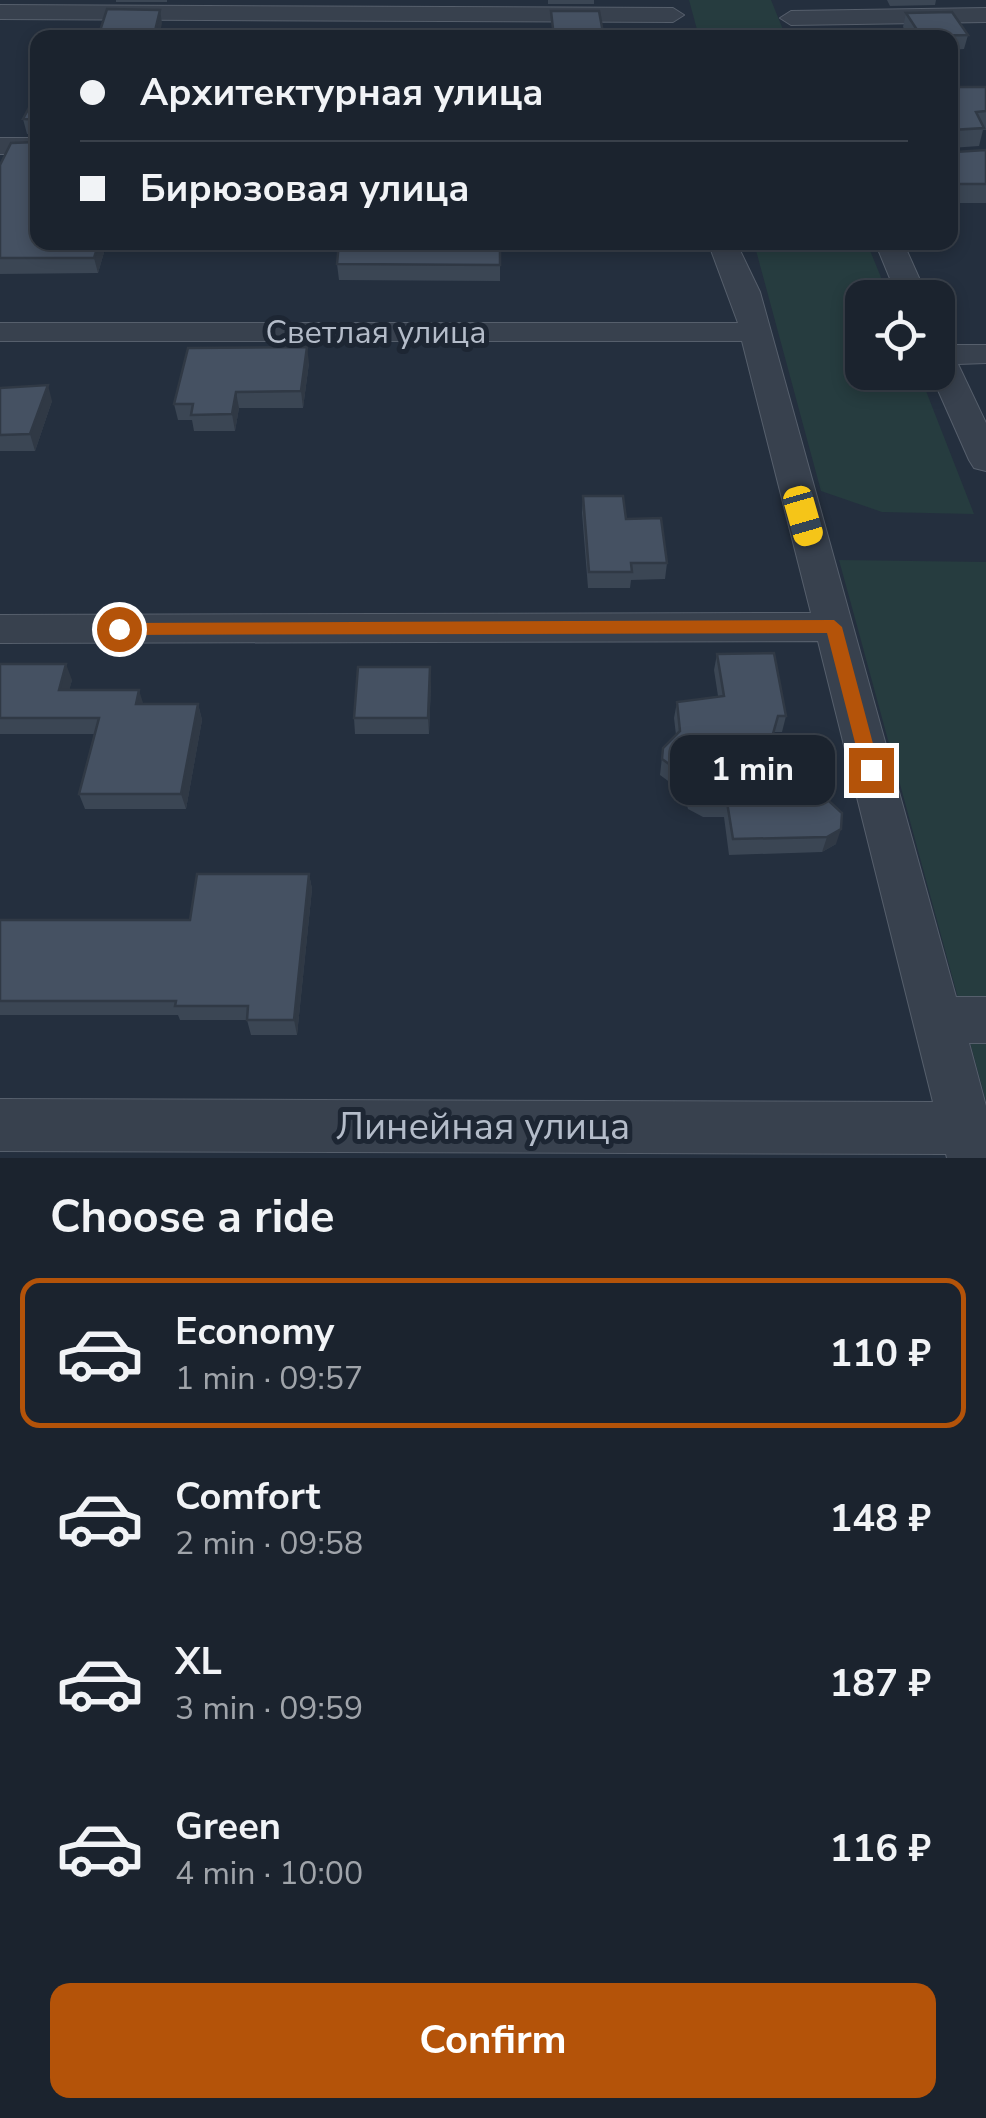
<!DOCTYPE html>
<html lang="en">
<head>
<meta charset="utf-8">
<style>
	body { margin:0; font-family:"Nunito Sans",sans-serif; background:#282f3a; color:#f1f3f6; height:100vh; display:flex; flex-direction:column; font-size:38px; white-space:nowrap }
	* { box-sizing:border-box; margin:0 }
	p { font-size:32px; color:#a0a4aa }
	.icon { flex:none; width:55px; height:55px; fill:none; stroke:currentColor; stroke-width:2; stroke-linecap:round; stroke-linejoin:round }
	.map { position:relative; height:1158px; overflow:hidden }
	.side { display:flex; flex-direction:column; background:#1b232e; flex:1 }
	.side>* { flex:none }
	.banner { position:absolute; left:30px; top:30px; width:928px; height:220px; border-radius:20px; box-shadow:0 5px 15px #0003,0 0 0 2px #39404a; display:grid; align-content:center; height:220px; padding:0 50px; background:#1b232e }
	.fabs { position:absolute; left:845px; top:280px; display:grid; gap:20px }
	.fabs a { display:grid; place-items:center; width:110px; height:110px; border-radius:20px; background:#1b232e; box-shadow:0 5px 15px #0003,0 0 0 2px #39404a; font-size:50px }
	.end { position:absolute; width:45px; height:45px; margin:-22px; border:12px solid #b45309; background:#fff; box-shadow:0 0 0 5px #fff }
	.from { border-radius:50% }
	.bubble { position:absolute; height:70px; border-radius:20px; background:#1b232e; box-shadow:0 5px 15px #0003,0 0 0 2px #39404a; font-size:32px; font-weight:700; line-height:70px; text-align:center }
	.car { position:absolute; width:30px; height:60px; margin:-30px -15px; border-radius:12px; box-shadow:0 0 8px 2px #0007; background:linear-gradient(#f5c518 24%,#345 0 40%,#f5c518 0 76%,#345 0 86%,#f5c518 0) }
	.banner b { display:flex; align-items:center; gap:35px; height:95px; font-size:38px }
	.banner b+b { border-top:2px solid #39404a }
	.banner i { width:25px; height:25px; background:#f1f3f6 }
	ul { padding:0; list-style:none }
	li { display:flex; align-items:center; gap:30px; height:150px; margin:0 20px 15px; padding:0 30px; border:5px solid transparent; border-radius:20px }
	li div { flex:1 }
	li b { display:block; font-size:38px }
	li em { font-style:normal; font-weight:700 }
	li.active { border-color:#b45309 }
	li>.icon { width:90px; height:90px; stroke-width:1.5 }
	h2 { padding:0 50px; font-size:45px; line-height:120px }
	.action { display:flex; gap:20px; margin-top:auto; padding:20px 50px }
	.action a { flex:1; height:115px; border-radius:20px; background:#b45309; color:#fff; font-size:40px; font-weight:700; line-height:115px; text-align:center }
	.map>svg:first-child { display:block }
	.green { fill:#263c3f }
	.lines { fill:none; stroke-linecap:round; stroke-linejoin:round }
	.minor-casing { stroke:#565f6c; stroke-width:2 }
	.minor { fill:#38414e; fill-rule:evenodd }
	.wall { fill:#3b4654 }
	.shaded-wall { fill:#303945 }
	.building { fill:#455162; stroke:#303945; stroke-width:2.5 }
	.route { fill:#b45309 }
	.labels { text-anchor:middle; stroke-width:10; stroke-linejoin:round; paint-order:stroke }
	.street-label { font-size:32px; fill:#b4bcc9; stroke:#1d2633 }
	.near-street-label { font-size:38px; fill:#b4bcc9; stroke:#1d2633 }
</style>
</head>
<body>
<div class="map">
<svg width="986" height="1158" viewBox="0 0 986 1158">
	<rect width="100%" height="100%" fill="#242f3e"/>
	<path class="green" d="M 689,0 L 771,0 L 786,37 L 699,37 Z
		M 754,243 L 867,243 L 889,297 L 862,298 L 862,372 L 919,373 L 974,514 L 882,512 L 821,491 Z
		M 839,560 L 986,562 L 986,1101 L 856,622 Z"/>
	<g class="lines">
		<defs>
			<path id="minor" d="M 0,5 L 673,8 L 684,15 L 673,22 L 0,19 Z
				M 986,8 L 986,22 L 791,25 L 780,18 L 791,11 Z
				M 0,138 L 38,138 L 38,154 L 0,154 Z
				M 708,242 L 736,242 L 760,292 L 956,997 L 986,997 L 986,1043 L 969,1043 L 986,1106 L 986,1158 L 947,1158 L 946,1154 L 0,1151 L 0,1099 L 933,1102 L 818,641 L 0,643 L 0,615 L 811,613 L 742,341 L 0,341 L 0,323 L 738,323 Z
				M 875,242 L 903,242 L 928,298 L 898,298 Z
				M 938,345 L 986,345 L 986,363 L 958,364 L 986,423 L 986,471 L 974,468 L 969,460 L 930,372 L 938,372 Z"/>
		</defs>
		<use href="#minor" class="minor-casing"/>
		<use href="#minor" class="minor"/>
	</g>
	<path class="wall" d="M 116,0 L 167,0 L 167,2 L 116,2 Z
		M 548,0 L 594,0 L 594,4 L 548,4 Z
		M 887,0 L 936,0 L 935,5 L 890,6 Z
		M 906,13 L 968,35 L 964,49 L 950,50 L 950,38 L 910,38 L 903,27 Z
		M 950,87 L 986,87 L 986,130 L 983,130 L 979,146 L 951,148 L 955,152 L 986,150 L 986,203 L 950,203 Z
		M 38,91 L 38,242 L 107,242 L 98,273 L 0,274 L 0,165 L 37,142 L 37,135 L 27,134 L 23,119 Z
		M 169,242 L 236,242 L 235,251 L 171,252 Z
		M 500,242 L 500,281 L 339,280 L 337,264 Z
		M 309,363 L 303,408 L 239,408 L 235,431 L 194,431 L 192,420 L 178,420 L 174,404 Z
		M 0,388 L 52,401 L 35,451 L 0,451 Z
		M 583,496 L 626,519 L 667,563 L 665,579 L 631,580 L 630,588 L 588,588 L 582,513 Z
		M 717,654 L 786,716 L 782,732 L 774,732 L 769,750 L 772,762 L 768,777 L 758,798 L 829,801 L 836,844 L 822,852 L 729,855 L 724,817 L 703,817 L 688,809 L 683,792 L 660,775 L 663,748 L 676,735 L 674,718 L 677,702 L 718,696 L 714,670 Z
		M 0,664 L 72,680 L 69,690 L 144,704 L 198,704 L 202,720 L 186,809 L 85,809 L 79,794 L 94,734 L 0,734 Z
		M 431,683 L 429,734 L 355,734 L 354,718 Z
		M 309,874 L 312,889 L 297,1035 L 251,1035 L 247,1020 L 180,1020 L 178,1015 L 0,1015 L 0,920 L 190,920 Z"/>
	<path class="shaded-wall" d="M 160,10 L 162,23 L 159,38 L 154,38 Z
		M 99,242 L 107,242 L 98,273 L 94,258 Z
		M 307,347 L 309,363 L 303,408 L 301,391 Z
		M 48,385 L 52,401 L 35,451 L 30,434 Z
		M 236,392 L 239,408 L 235,431 L 232,414 Z
		M 66,664 L 72,680 L 65,706 L 59,690 Z
		M 430,667 L 431,683 L 429,734 L 428,718 Z
		M 139,690 L 144,706 L 136,704 Z
		M 198,704 L 202,720 L 186,809 L 181,794 Z
		M 772,762 L 768,777 L 750,814 L 753,798 Z
		M 841,829 L 836,844 L 822,852 L 827,837 Z
		M 309,874 L 312,889 L 297,1035 L 294,1020 Z"/>
	<path class="building" d="M 107,9 L 160,10 L 154,35 L 98,37 Z
		M 551,11 L 599,11 L 604,38 L 554,38 Z
		M 952,12 L 968,35 L 921,36 L 906,13 Z
		M 950,87 L 986,87 L 986,111 L 976,112 L 984,128 L 952,130 L 951,148 L 955,152 L 986,150 L 986,184 L 950,184 Z
		M 38,91 L 38,242 L 99,242 L 94,258 L 0,258 L 0,165 L 11,143 L 37,142 L 37,120 L 23,119 Z
		M 339,242 L 500,242 L 500,265 L 337,264 Z
		M 307,347 L 301,391 L 236,392 L 232,414 L 191,415 L 193,404 L 174,404 L 188,348 Z
		M 48,385 L 30,434 L 0,435 L 0,388 Z
		M 583,496 L 623,496 L 626,519 L 661,518 L 667,563 L 631,563 L 632,572 L 589,572 Z
		M 774,653 L 786,716 L 778,716 L 769,748 L 772,762 L 753,798 L 829,801 L 842,813 L 841,829 L 827,837 L 733,839 L 727,802 L 706,802 L 691,793 L 686,776 L 662,759 L 663,748 L 680,731 L 677,702 L 724,696 L 717,654 Z
		M 0,664 L 66,664 L 59,690 L 139,690 L 136,704 L 198,704 L 181,794 L 79,794 L 99,718 L 0,718 Z
		M 358,667 L 430,667 L 428,718 L 354,718 Z
		M 197,874 L 309,874 L 294,1020 L 247,1020 L 248,1006 L 175,1006 L 176,1001 L 0,1001 L 0,920 L 190,920 Z"/>
	<path class="route" d="M 834,620 L 842,627 L 880,770 L 871,778 L 862,770 L 827,633 L 119,635 L 111,629 L 119,623 Z"/>
	<g class="labels">
		<g class="street-label">
			<text x="376" y="343">Светлая улица</text>
		</g>
		<g class="near-street-label">
			<text x="483" y="1139">Линейная улица</text>
		</g>
	</g>
</svg>
<div class="fabs">
<a><svg class="icon" aria-label="locate" viewBox="0 0 24 24"><circle cx="12" cy="12" r="6"/><path d="M12 2v4M12 18v4M2 12h4M18 12h4"/></svg></a>
</div>
<i class="end from" style="left:119px;top:629px"></i>
<i class="end" style="left:871px;top:770px"></i>
<div class="bubble" style="left:670px;top:735px;width:165px">1 min</div>
<i class="car" style="left:803px;top:516px;rotate:164deg"></i>
<div class="banner">
<b><i class="from"></i>Архитектурная улица</b>
<b><i></i>Бирюзовая улица</b>
</div>
</div>
<section class="side">
<h2>Choose a ride</h2>
<ul>
<li class="active"><svg class="icon" aria-label="car" viewBox="0 0 24 24"><path d="M5 17H2v-5l4-1 3-4h7l3 4 3 1v5h-3M9 17h6M6 11h13"/><circle cx="7" cy="17" r="2"/><circle cx="17" cy="17" r="2"/></svg><div><b>Economy</b><p>1 min · 09:57</p></div><em>110 ₽</em></li>
<li><svg class="icon" aria-label="car" viewBox="0 0 24 24"><path d="M5 17H2v-5l4-1 3-4h7l3 4 3 1v5h-3M9 17h6M6 11h13"/><circle cx="7" cy="17" r="2"/><circle cx="17" cy="17" r="2"/></svg><div><b>Comfort</b><p>2 min · 09:58</p></div><em>148 ₽</em></li>
<li><svg class="icon" aria-label="car" viewBox="0 0 24 24"><path d="M5 17H2v-5l4-1 3-4h7l3 4 3 1v5h-3M9 17h6M6 11h13"/><circle cx="7" cy="17" r="2"/><circle cx="17" cy="17" r="2"/></svg><div><b>XL</b><p>3 min · 09:59</p></div><em>187 ₽</em></li>
<li><svg class="icon" aria-label="car" viewBox="0 0 24 24"><path d="M5 17H2v-5l4-1 3-4h7l3 4 3 1v5h-3M9 17h6M6 11h13"/><circle cx="7" cy="17" r="2"/><circle cx="17" cy="17" r="2"/></svg><div><b>Green</b><p>4 min · 10:00</p></div><em>116 ₽</em></li>
</ul>
<div class="action"><a>Confirm</a></div>
</section>
</body>
</html>
